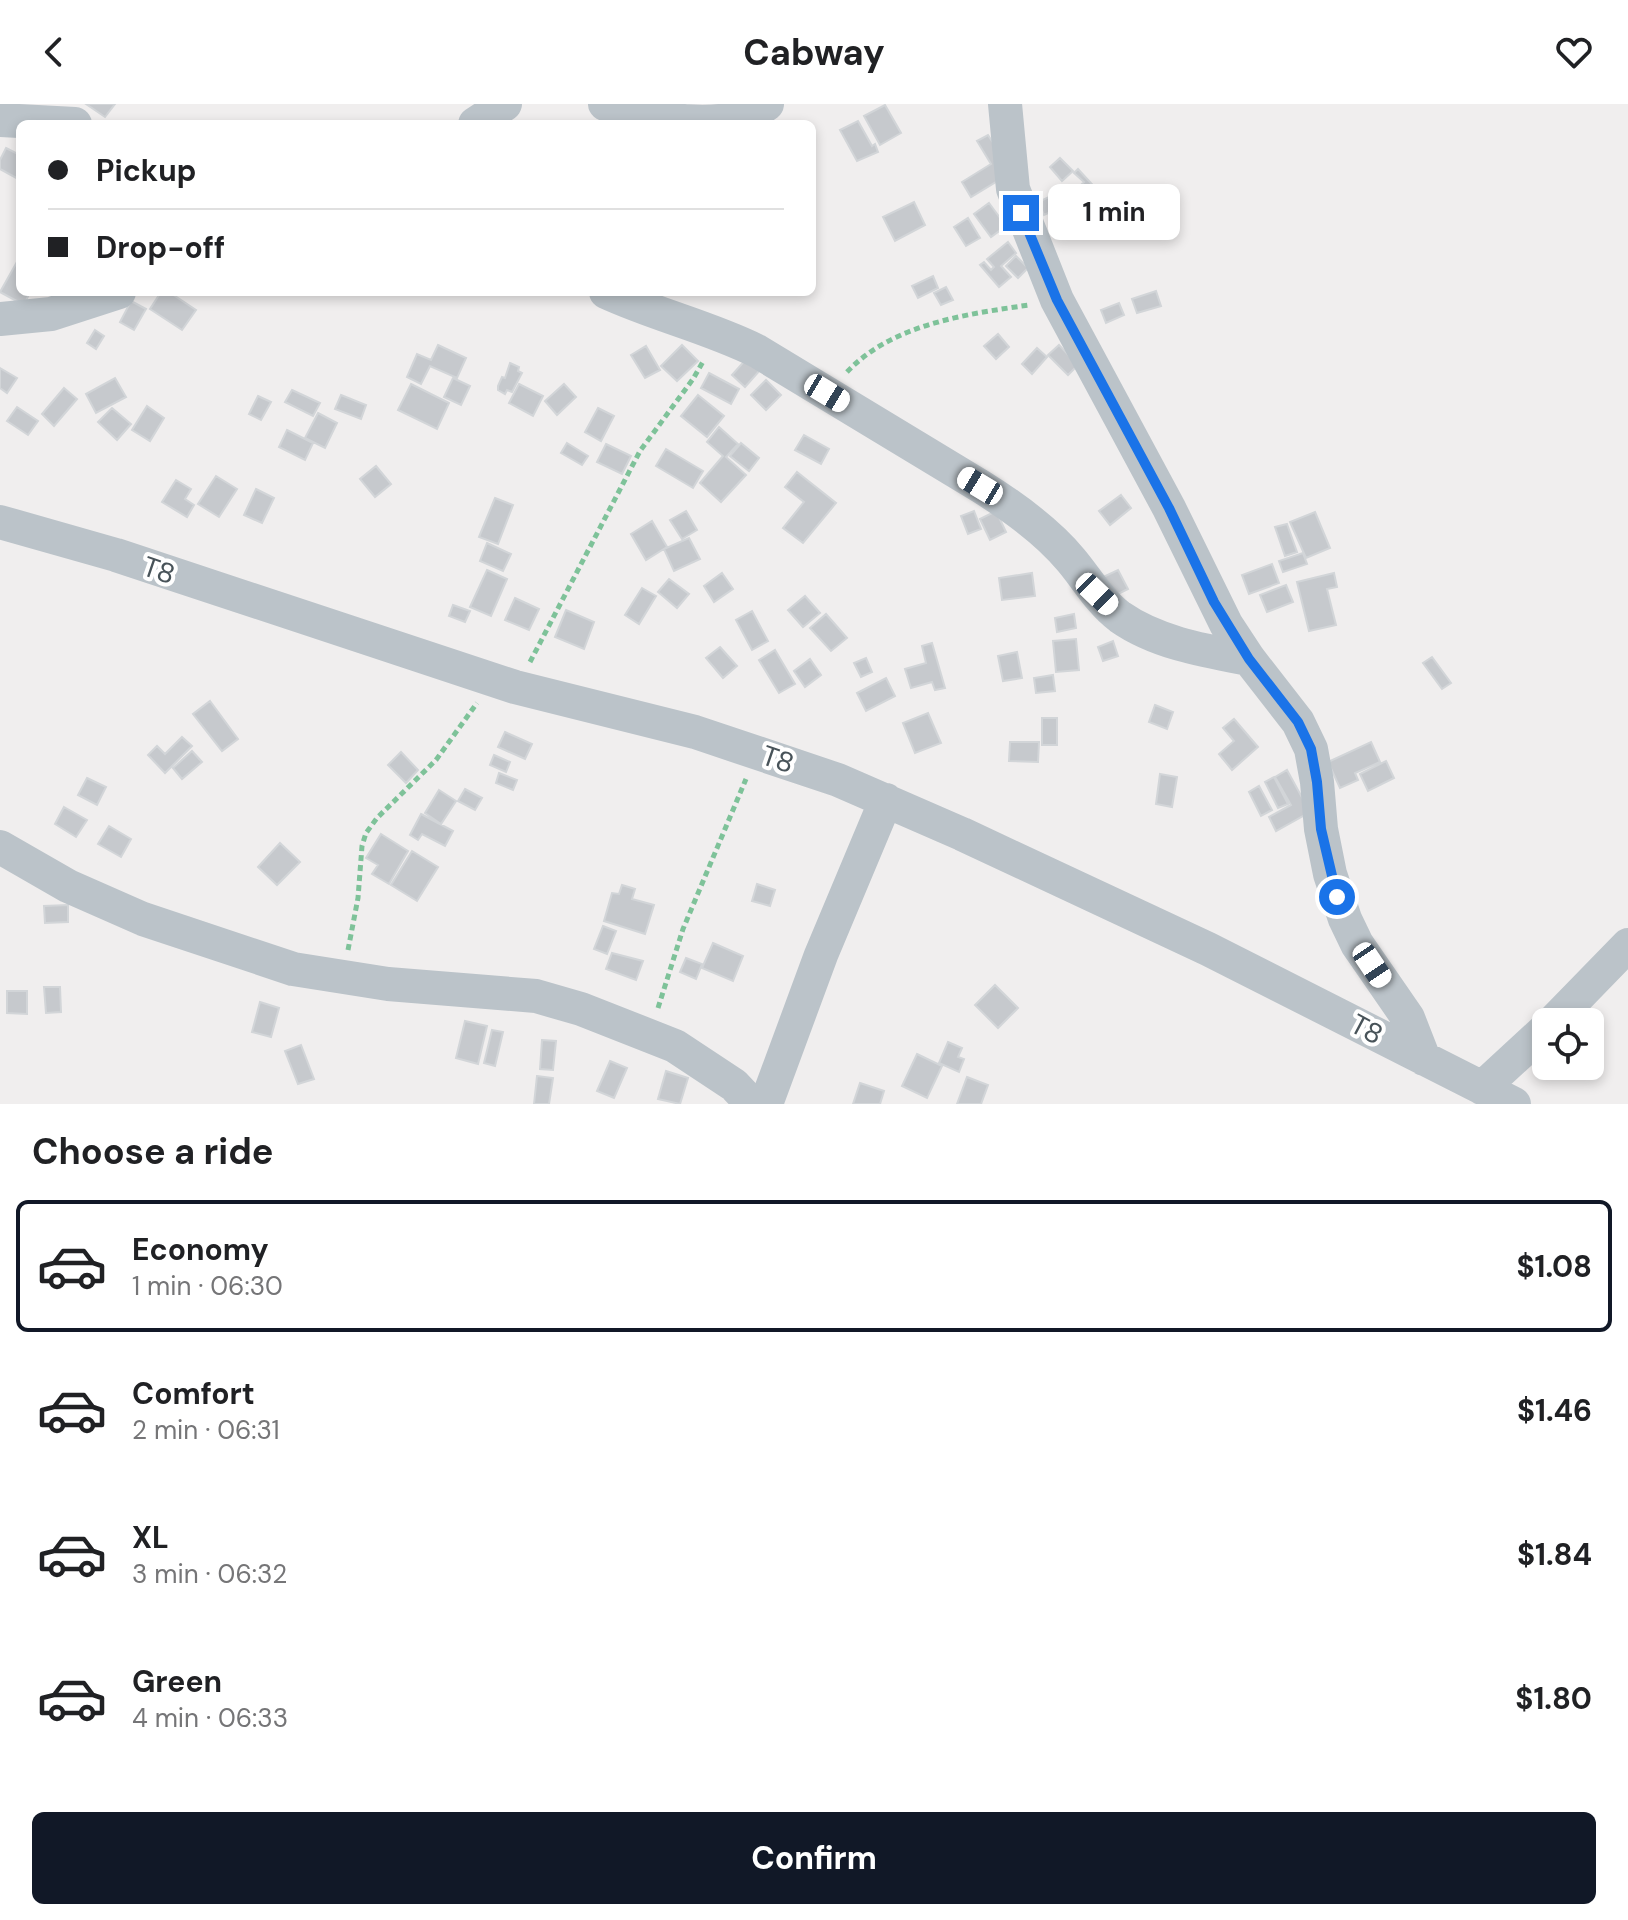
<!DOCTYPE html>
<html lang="en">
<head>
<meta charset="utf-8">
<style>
	body { margin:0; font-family:"DM Sans",sans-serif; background:#f2f2f2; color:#202124; height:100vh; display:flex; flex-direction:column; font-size:30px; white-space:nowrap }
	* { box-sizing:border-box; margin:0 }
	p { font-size:26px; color:#757577 }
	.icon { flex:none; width:44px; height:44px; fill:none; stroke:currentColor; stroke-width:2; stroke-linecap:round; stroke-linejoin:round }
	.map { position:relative; height:1000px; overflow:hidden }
	.panel { display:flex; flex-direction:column; background:#fff; flex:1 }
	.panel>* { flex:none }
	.top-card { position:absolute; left:16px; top:16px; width:800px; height:176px; border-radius:12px; box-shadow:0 4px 12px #0003; display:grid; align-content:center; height:176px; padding:0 32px; background:#fff }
	.tools { position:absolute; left:1532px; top:904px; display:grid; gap:16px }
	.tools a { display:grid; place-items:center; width:72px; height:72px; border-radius:12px; background:#fff; box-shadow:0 4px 12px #0003; font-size:40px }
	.end { position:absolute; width:36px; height:36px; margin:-18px; border:10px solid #1a73e8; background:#fff; box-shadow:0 0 0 4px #fff }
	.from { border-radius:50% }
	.bubble { position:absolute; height:56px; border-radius:12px; background:#fff; box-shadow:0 4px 12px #0003; font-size:26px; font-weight:700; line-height:56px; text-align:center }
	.car { position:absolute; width:24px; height:48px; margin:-24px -12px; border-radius:10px; box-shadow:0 0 6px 2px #0007; background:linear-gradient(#fff 24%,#345 0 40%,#fff 0 76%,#345 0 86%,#fff 0) }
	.top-card b { display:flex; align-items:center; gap:28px; height:76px; font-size:30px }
	.top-card b+b { border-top:2px solid #e0e0e0 }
	.top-card i { width:20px; height:20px; background:#202124 }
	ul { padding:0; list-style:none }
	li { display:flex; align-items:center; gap:24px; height:132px; margin:0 16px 12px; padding:0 16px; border:4px solid transparent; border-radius:12px }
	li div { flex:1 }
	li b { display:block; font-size:30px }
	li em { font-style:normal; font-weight:700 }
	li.on { border-color:#111827 }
	li>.icon { width:72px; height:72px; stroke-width:1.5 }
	h2 { padding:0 32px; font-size:36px; line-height:96px }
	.button { display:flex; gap:16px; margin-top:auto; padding:16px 32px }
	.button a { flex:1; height:92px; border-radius:12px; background:#111827; color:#fff; font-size:32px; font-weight:700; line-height:92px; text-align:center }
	header { display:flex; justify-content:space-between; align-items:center; height:104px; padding:0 32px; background:#fff; font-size:36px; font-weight:700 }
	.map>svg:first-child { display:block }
	.building { fill:#c6c9cd; stroke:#d2d5d8; stroke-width:2 }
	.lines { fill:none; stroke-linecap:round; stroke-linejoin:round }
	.path { stroke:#7ec299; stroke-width:5; stroke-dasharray:6 4; stroke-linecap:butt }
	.minor { stroke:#bbc3c9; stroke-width:34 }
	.route { stroke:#1a73e8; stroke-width:10 }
	.labels { text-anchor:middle; stroke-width:8; stroke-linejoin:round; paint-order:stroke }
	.street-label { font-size:28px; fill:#485359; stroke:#fff }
</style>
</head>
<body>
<header><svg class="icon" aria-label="back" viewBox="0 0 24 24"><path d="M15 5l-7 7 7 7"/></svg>Cabway<svg class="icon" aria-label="heart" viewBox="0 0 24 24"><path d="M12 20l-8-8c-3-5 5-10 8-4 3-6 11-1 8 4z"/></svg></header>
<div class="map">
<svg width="1628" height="1000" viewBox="0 0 1628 1000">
	<rect width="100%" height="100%" fill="#f0eeee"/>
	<path class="building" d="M 86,0 L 115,0 L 105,13 Z
		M 885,1 L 901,29 L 880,41 L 864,12 Z
		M 858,17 L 872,42 L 875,40 L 878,48 L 857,57 L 840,26 Z
		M 988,31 L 1008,62 L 1004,73 L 971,93 L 962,78 L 991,60 L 977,37 Z
		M 6,44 L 20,51 L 20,76 L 0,65 L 0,56 Z
		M 1060,54 L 1073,67 L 1062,77 L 1050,63 Z
		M 1078,65 L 1100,89 L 1071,117 L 1058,104 L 1084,78 L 1074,69 Z
		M 1049,93 L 1055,106 L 1044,111 L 1038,98 Z
		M 914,98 L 925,121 L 895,137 L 883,113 Z
		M 989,99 L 1006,122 L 991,133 L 974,110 Z
		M 968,114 L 980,134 L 966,142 L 954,123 Z
		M 1008,138 L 1016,149 L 1001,162 L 1011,173 L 999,183 L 980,161 L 984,158 L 991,166 L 994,163 L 987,155 Z
		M 1016,152 L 1028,164 L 1018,174 L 1006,162 Z
		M 18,156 L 20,157 L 20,188 L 30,188 L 24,201 L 0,188 Z
		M 933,172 L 938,184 L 918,194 L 912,182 Z
		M 946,183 L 953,196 L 941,201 L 934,189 Z
		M 1156,187 L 1161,202 L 1137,209 L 1132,195 Z
		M 161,188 L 169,188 L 196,206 L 182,226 L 150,205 Z
		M 131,197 L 146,205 L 134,226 L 120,218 Z
		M 1119,199 L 1124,211 L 1106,219 L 1101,206 Z
		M 95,226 L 104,232 L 96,245 L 87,239 Z
		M 998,230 L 1009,243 L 996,255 L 984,242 Z
		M 438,241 L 466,254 L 457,274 L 430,262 L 421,280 L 407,273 L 417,250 L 431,256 Z
		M 682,241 L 698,257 L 677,277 L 661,262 Z
		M 1059,241 L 1078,261 L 1068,271 L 1048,251 Z
		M 646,242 L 660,266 L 645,274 L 631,251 Z
		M 1037,244 L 1047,253 L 1032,270 L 1022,260 Z
		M 748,253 L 762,264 L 745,283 L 732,271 Z
		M 510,259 L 519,263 L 518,267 L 522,269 L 512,288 L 507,286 L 505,290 L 498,286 L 498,282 L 502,273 L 505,274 Z
		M 0,264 L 17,274 L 7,289 L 0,284 Z
		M 709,269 L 739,285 L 731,300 L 701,284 Z
		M 115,274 L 126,293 L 96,309 L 86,290 Z
		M 453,274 L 470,282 L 461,301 L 444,293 Z
		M 766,276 L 781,291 L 766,306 L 751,291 Z
		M 411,280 L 449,299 L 437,325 L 398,306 Z
		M 519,280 L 543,292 L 533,312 L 509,299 Z
		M 564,280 L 576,293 L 557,311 L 545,297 Z
		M 64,284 L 77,295 L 54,322 L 42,310 Z
		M 292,286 L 320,299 L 313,312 L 285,298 Z
		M 341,291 L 366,301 L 361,315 L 335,305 Z
		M 698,291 L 724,312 L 707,333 L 681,312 Z
		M 258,292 L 271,298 L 261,316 L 249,310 Z
		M 147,302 L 164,314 L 150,337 L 132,326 Z
		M 17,303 L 38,317 L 28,331 L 7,317 Z
		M 112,304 L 131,320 L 117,336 L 98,318 Z
		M 598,304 L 614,312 L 601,337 L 585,328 Z
		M 318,309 L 337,319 L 325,344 L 305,334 Z
		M 719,323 L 738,340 L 726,353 L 746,371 L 721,398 L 700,379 L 723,352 L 707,338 Z
		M 287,326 L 313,339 L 305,356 L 279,343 Z
		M 804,331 L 829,345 L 821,360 L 795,346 Z
		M 567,339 L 588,352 L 582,361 L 561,349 Z
		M 741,339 L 759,354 L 749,367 L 730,352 Z
		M 606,340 L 631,352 L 622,370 L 597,358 Z
		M 666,345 L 703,367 L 693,384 L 656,362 Z
		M 376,362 L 391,380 L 375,393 L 360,375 Z
		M 797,368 L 836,399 L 803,439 L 783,424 L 804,398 L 785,383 Z
		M 216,372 L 237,385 L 219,413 L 198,400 Z
		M 176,376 L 191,385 L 185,395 L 194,401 L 187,413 L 162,398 Z
		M 256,385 L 274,394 L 262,419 L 244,411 Z
		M 1121,391 L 1131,404 L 1110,421 L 1099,407 Z
		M 495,394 L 513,401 L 498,440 L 479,433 Z
		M 686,407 L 697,426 L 682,435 L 670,416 Z
		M 974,407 L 981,425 L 968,430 L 961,412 Z
		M 996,407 L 1006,428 L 990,436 L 980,415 Z
		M 1315,408 L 1330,444 L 1306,454 L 1290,418 Z
		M 652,417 L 667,443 L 646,456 L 631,430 Z
		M 1287,420 L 1297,448 L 1285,452 L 1275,423 Z
		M 689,434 L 700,455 L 674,467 L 664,445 Z
		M 487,439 L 511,450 L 503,467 L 480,457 Z
		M 1303,449 L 1307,460 L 1283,468 L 1279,457 Z
		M 1272,460 L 1279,479 L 1249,490 L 1242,471 Z
		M 487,466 L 507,475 L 491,512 L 470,503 Z
		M 1118,466 L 1128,485 L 1110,494 L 1101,474 Z
		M 722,469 L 733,485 L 714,498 L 704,482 Z
		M 1032,469 L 1035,492 L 1002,496 L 999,474 Z
		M 1334,469 L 1337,483 L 1327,485 L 1336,521 L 1309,527 L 1297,478 Z
		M 669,475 L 689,490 L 677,504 L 658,488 Z
		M 1286,481 L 1293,498 L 1267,508 L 1260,491 Z
		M 642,484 L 656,492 L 639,520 L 625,511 Z
		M 805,492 L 820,509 L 803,523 L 788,506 Z
		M 515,494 L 539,505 L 529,526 L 505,516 Z
		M 453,501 L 470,507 L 465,518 L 449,512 Z
		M 566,506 L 594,518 L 584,545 L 555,533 Z
		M 752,507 L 768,537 L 752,546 L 736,516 Z
		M 826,510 L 847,534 L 831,547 L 810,524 Z
		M 1074,510 L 1076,524 L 1057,528 L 1055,514 Z
		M 1076,535 L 1079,566 L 1056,568 L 1053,537 Z
		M 1113,537 L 1118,552 L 1103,557 L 1098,543 Z
		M 932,539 L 945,584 L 935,586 L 932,578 L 911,584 L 905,565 L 926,559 L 922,542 Z
		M 720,543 L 737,562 L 723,574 L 706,554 Z
		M 775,546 L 795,580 L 779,589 L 759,556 Z
		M 1017,548 L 1022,574 L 1003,577 L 998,552 Z
		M 1432,553 L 1451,579 L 1442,585 L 1423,559 Z
		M 866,554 L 872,568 L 861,573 L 854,559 Z
		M 810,555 L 821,571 L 805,583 L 794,567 Z
		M 1053,571 L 1055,587 L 1036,589 L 1034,574 Z
		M 886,574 L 895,592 L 866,607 L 857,589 Z
		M 210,597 L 238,635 L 222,647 L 193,610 Z
		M 1155,601 L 1173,608 L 1167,625 L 1149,618 Z
		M 928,609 L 941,639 L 915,649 L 903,619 Z
		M 1042,614 L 1057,614 L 1057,641 L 1042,641 Z
		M 1234,615 L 1258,643 L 1232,666 L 1219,650 L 1234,637 L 1223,624 Z
		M 505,628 L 532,640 L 525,655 L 498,643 Z
		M 182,633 L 192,642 L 165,669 L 148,651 L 157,642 L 165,650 Z
		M 1010,638 L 1039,638 L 1038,658 L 1009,657 Z
		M 1371,638 L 1380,658 L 1355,669 L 1358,676 L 1340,684 L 1328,658 Z
		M 192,647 L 202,658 L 182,675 L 173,664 Z
		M 401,648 L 418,666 L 406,679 L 388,661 Z
		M 494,651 L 510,658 L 506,668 L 490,661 Z
		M 1386,657 L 1394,674 L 1368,687 L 1360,670 Z
		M 1287,666 L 1310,708 L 1276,727 L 1269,713 L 1291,701 L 1275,673 Z
		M 499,669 L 517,676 L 513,686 L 496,679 Z
		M 1160,670 L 1177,673 L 1172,703 L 1156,700 Z
		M 1274,673 L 1288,700 L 1278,704 L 1265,678 Z
		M 87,674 L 106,683 L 97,701 L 78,691 Z
		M 1259,682 L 1272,706 L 1261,712 L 1249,688 Z
		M 465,685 L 482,694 L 475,706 L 458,697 Z
		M 439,686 L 456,697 L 441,720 L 425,709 Z
		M 64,703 L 87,716 L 76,733 L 55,720 Z
		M 421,710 L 453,727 L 445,742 L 422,730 L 418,736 L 410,731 Z
		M 109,722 L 131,735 L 121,753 L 98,740 Z
		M 381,730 L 408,747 L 389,780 L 372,770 L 378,761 L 366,754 Z
		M 280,739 L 300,758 L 277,781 L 258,763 Z
		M 412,747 L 438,763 L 417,797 L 391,781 Z
		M 757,780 L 775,786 L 770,802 L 752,797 Z
		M 622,781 L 635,785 L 632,795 L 654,801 L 645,830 L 604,817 L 612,789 L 619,790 Z
		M 68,801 L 68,818 L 45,819 L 44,802 Z
		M 603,822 L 616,827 L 607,850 L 594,845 Z
		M 713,839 L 743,852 L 733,877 L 702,864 Z
		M 612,849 L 643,857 L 636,876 L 606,865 Z
		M 686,854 L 702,860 L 696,875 L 680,868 Z
		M 995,881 L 1018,904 L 998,924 L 975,901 Z
		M 44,883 L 60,883 L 61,908 L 46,909 Z
		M 7,887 L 27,887 L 27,910 L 7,909 Z
		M 260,898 L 279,904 L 271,933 L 252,928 Z
		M 465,917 L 487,922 L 478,960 L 456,954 Z
		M 492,926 L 503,928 L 495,962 L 484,959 Z
		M 542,936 L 556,937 L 553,966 L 540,965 Z
		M 948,938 L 962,944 L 958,953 L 964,955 L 959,968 L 939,959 Z
		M 301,941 L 314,975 L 298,980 L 285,947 Z
		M 917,950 L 942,962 L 927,994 L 902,982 Z
		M 610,957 L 627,964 L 614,994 L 597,987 Z
		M 666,967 L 688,974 L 680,1000 L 658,995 Z
		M 537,972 L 553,974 L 549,1000 L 534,1000 Z
		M 967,973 L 988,981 L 981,1000 L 957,1000 Z
		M 860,979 L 884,987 L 880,1000 L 853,1000 Z"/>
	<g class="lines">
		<path class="path" d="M 847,268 C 892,220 967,210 1029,201
			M 530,558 L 640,347 L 693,275 L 704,256
			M 348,846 L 358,794 L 362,742 L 366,729 L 377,714 L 436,656 L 477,599
			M 658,904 L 683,825 L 746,675"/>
		<path class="minor" d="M 605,0 C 650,15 727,31 767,0
			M 1005,0 L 1013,85 L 1057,196 L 1169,404 L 1226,520 L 1249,555 L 1298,618 L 1311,645 L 1317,678 L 1321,725 L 1330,770 L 1345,815 L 1357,840 L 1408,914 L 1424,955
			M 0,16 L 75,20
			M 475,20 L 505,0
			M 606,188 C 656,211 709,223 757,247 L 980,382 C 1012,402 1047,427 1071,456 C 1087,475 1100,498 1120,513 C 1157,539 1206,547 1249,555
			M 0,215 L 51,210 L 119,188
			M 0,418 L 116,451 L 515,583 L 695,628 L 838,676 L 962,730 L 1208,845 L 1514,1000
			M 0,743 L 68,782 L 143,815 L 293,865 L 388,880 L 536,892 L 581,905 L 675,942 L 734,981 L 752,1000
			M 1553,918 L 1628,841
			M 1482,984 L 1546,925
			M 766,1000 L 821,851 L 886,696"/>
	</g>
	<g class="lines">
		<path class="route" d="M 1021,109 L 1057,196 L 1169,404 L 1214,498 L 1249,555 L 1298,618 L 1311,645 L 1317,678 L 1321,725 L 1337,793"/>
	</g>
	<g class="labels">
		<g class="street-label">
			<text transform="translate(159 466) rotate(19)" y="10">T8</text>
			<text transform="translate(778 655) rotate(19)" y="10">T8</text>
			<text transform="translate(1367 925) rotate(28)" y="10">T8</text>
		</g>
	</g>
</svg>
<div class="tools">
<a><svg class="icon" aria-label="locate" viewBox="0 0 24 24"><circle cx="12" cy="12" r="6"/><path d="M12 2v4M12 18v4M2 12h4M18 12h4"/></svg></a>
</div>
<i class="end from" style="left:1337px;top:793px"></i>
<i class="end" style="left:1021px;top:109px"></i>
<div class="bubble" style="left:1048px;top:80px;width:132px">1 min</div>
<i class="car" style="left:827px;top:289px;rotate:121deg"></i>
<i class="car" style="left:980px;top:382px;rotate:301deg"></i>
<i class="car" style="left:1097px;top:490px;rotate:134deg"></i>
<i class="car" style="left:1372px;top:861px;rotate:146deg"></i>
<div class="top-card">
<b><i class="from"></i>Pickup</b>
<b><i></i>Drop-off</b>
</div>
</div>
<section class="panel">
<h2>Choose a ride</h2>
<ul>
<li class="on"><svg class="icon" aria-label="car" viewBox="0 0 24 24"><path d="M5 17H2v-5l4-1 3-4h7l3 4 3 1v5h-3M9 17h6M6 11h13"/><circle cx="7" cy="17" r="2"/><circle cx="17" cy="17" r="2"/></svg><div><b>Economy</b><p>1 min · 06:30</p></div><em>$1.08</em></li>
<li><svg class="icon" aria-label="car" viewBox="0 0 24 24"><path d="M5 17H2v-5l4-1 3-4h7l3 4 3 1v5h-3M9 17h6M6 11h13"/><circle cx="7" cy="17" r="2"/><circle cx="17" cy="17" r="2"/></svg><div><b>Comfort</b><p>2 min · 06:31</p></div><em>$1.46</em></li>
<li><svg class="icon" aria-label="car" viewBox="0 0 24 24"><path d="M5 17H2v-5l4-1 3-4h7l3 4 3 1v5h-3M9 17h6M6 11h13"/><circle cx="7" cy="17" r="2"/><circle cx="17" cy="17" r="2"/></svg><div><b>XL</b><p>3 min · 06:32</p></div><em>$1.84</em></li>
<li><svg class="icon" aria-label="car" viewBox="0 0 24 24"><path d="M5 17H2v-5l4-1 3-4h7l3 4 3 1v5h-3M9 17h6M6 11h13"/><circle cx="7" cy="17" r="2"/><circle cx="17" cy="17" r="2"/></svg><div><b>Green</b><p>4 min · 06:33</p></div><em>$1.80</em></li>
</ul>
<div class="button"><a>Confirm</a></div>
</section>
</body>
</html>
